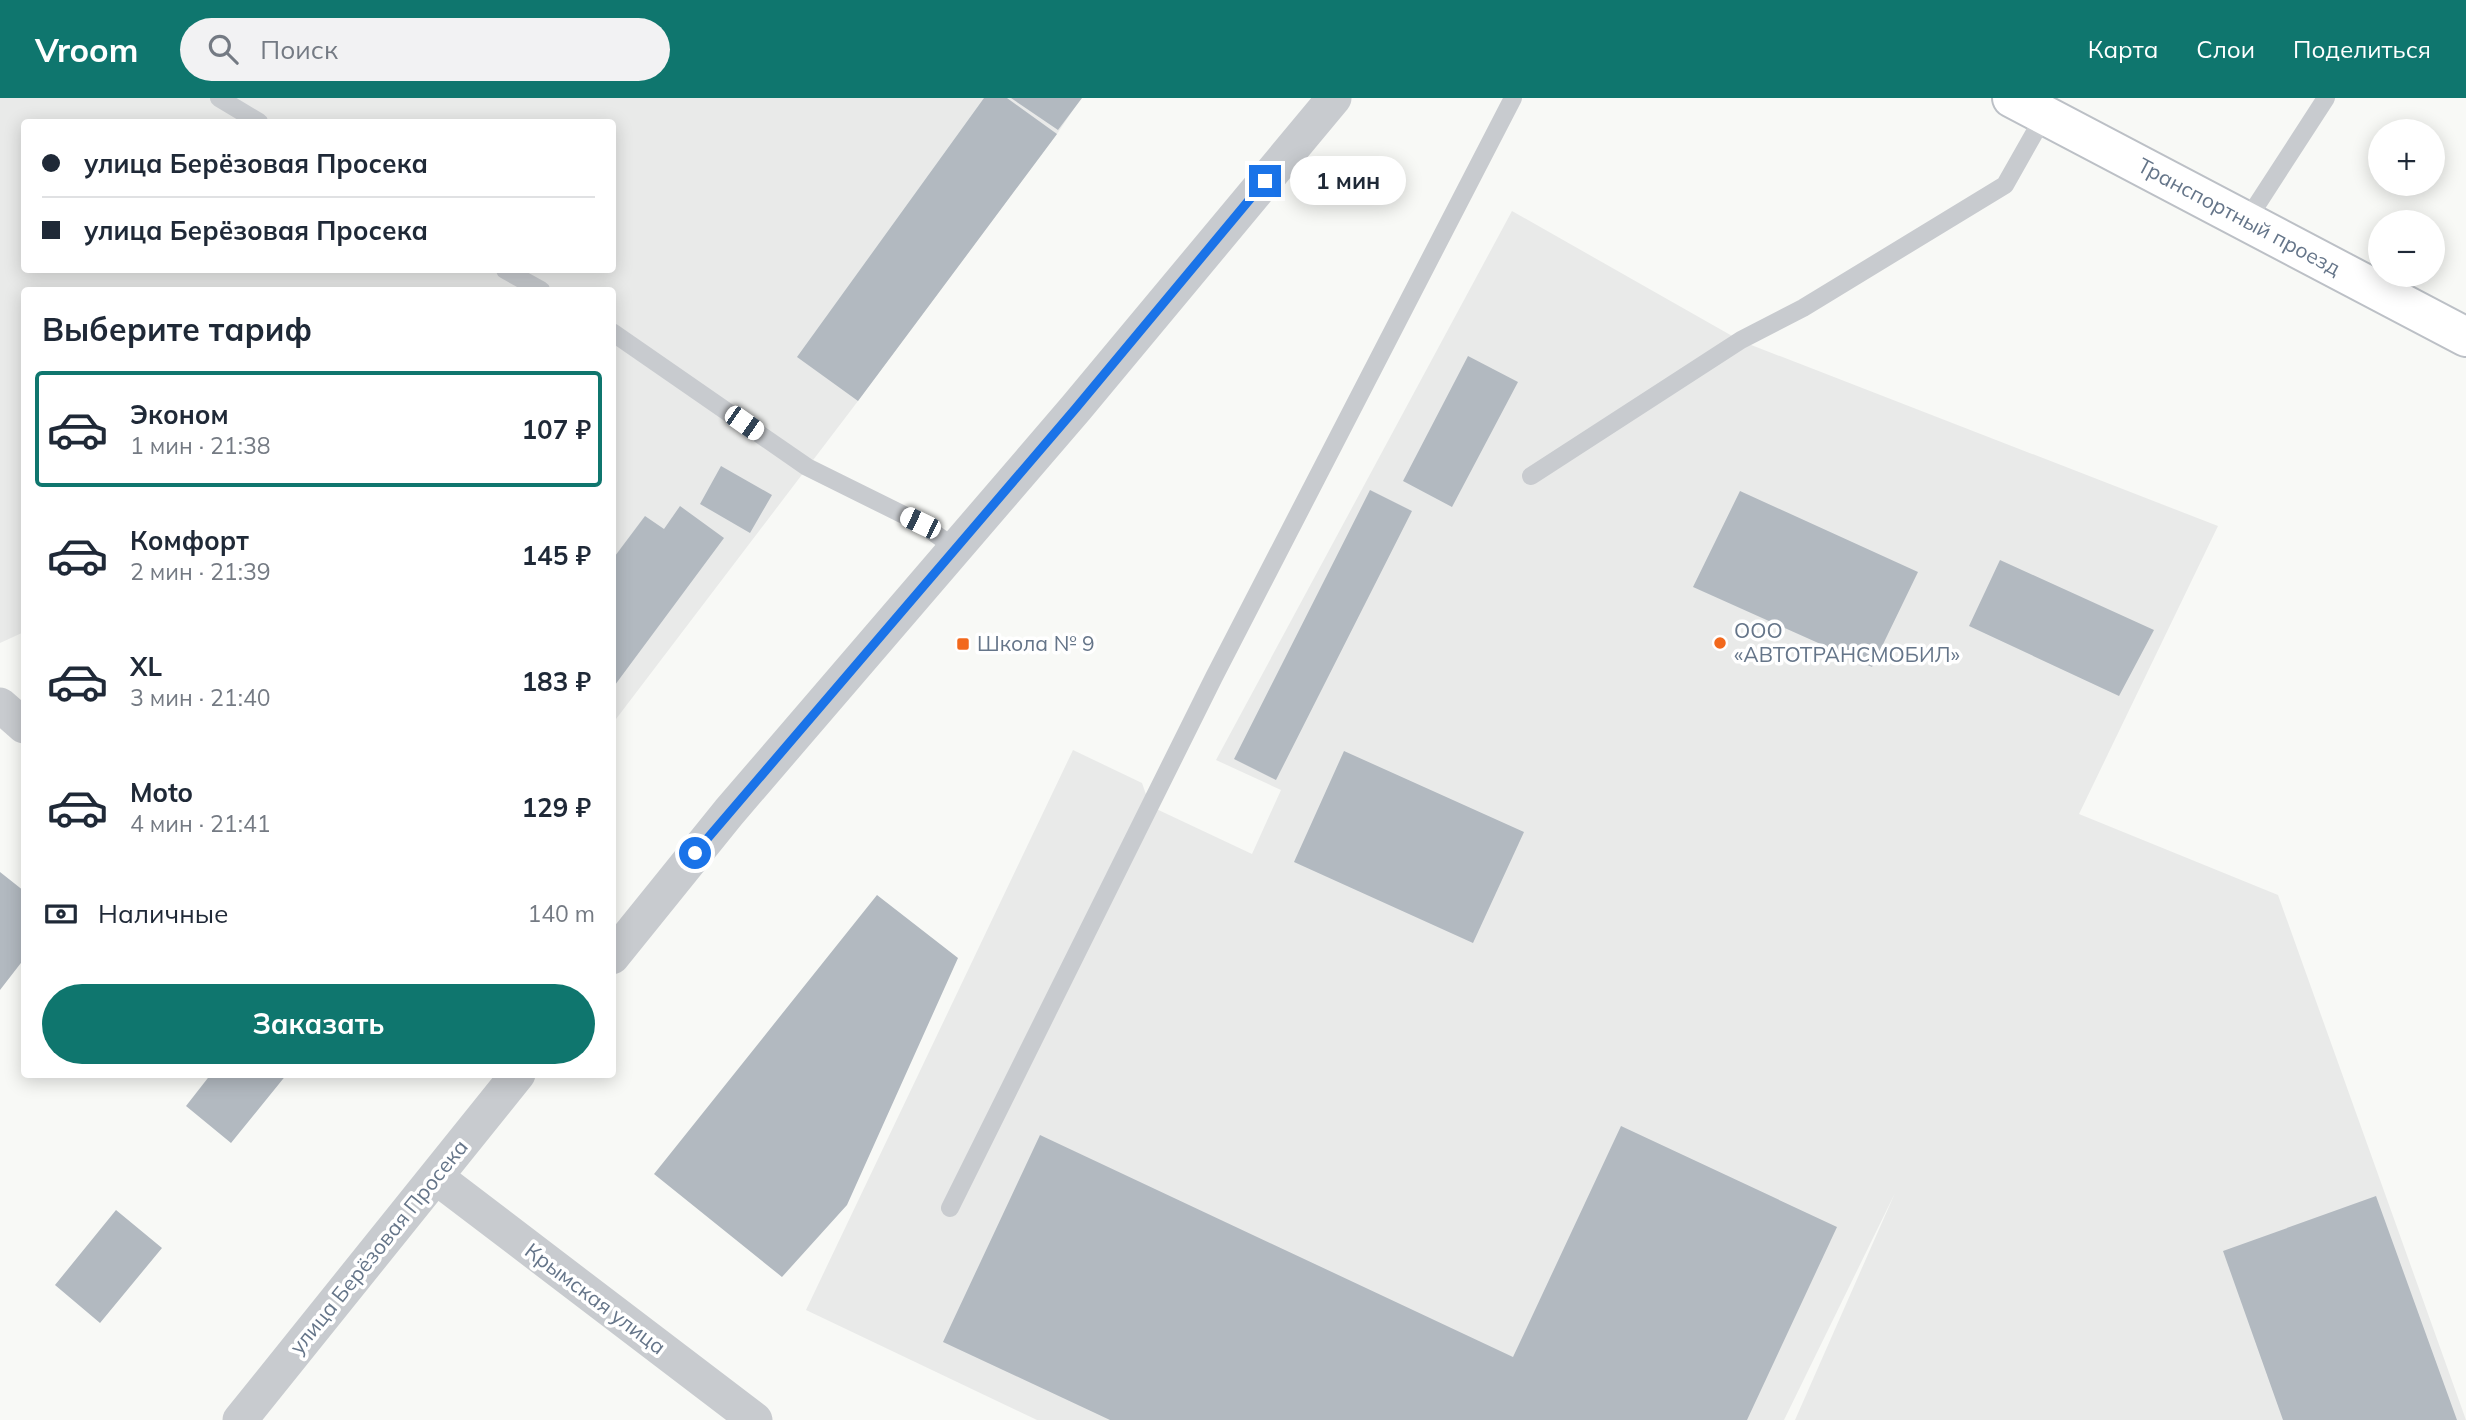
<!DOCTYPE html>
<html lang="ru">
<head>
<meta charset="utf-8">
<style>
	body { margin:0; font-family:Mulish,sans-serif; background:#f2f2f3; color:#1f2937; height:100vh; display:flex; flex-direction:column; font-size:26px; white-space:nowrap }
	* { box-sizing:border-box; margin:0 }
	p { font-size:23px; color:#747a83 }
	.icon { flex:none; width:38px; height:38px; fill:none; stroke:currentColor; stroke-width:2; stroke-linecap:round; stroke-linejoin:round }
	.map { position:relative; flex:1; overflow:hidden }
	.drawer { position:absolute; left:21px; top:189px; width:595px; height:791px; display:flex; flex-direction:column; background:#fff; border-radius:7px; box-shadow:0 4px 18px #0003 }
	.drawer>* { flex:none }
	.hud { position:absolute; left:21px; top:21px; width:595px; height:154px; border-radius:7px; box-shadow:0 4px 18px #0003; display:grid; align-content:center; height:154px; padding:0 21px; background:#fff }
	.controls { position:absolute; left:2368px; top:21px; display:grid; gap:14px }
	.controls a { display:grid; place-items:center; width:77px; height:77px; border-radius:50%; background:#fff; box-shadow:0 4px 18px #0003; font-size:35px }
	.end { position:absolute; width:32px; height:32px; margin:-16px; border:9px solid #1a73e8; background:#fff; box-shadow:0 0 0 4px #fff }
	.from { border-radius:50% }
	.bubble { position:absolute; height:49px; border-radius:24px; background:#fff; box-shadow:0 4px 18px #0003; font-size:23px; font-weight:700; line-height:49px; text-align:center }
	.car { position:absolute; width:21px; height:42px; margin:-21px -10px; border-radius:9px; box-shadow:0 0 5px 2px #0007; background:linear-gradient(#fff 24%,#345 0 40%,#fff 0 76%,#345 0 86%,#fff 0) }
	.hud b { display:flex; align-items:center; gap:24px; height:66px; font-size:26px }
	.hud b+b { border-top:2px solid #e0e1e3 }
	.hud i { width:18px; height:18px; background:#1f2937 }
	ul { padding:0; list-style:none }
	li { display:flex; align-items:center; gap:21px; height:116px; margin:0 14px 10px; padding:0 7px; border:4px solid transparent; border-radius:7px }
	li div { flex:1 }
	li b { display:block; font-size:26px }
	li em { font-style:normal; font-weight:700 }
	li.selected { border-color:#0f766e }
	li>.icon { width:63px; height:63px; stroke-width:1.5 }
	h2 { padding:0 21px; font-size:32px; line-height:84px }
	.pay { display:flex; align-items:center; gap:18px; height:77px; padding:0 21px; font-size:26px }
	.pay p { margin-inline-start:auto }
	.button { display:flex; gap:14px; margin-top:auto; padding:14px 21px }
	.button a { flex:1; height:80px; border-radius:42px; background:#0f766e; color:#fff; font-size:28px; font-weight:700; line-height:80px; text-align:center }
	header { display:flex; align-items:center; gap:42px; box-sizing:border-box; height:98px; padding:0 35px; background:#0f766e; color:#fff }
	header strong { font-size:33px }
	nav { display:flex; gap:38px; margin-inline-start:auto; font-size:24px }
	.search { width:490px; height:63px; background:#f2f2f3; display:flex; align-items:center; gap:18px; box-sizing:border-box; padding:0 24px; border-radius:38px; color:#747a83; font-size:26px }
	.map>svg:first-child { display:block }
	.built { fill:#e9eae9; fill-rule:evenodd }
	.building { fill:#b2b9c0 }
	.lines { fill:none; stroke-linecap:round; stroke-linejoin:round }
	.secondary-casing { stroke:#bcc0c6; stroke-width:42 }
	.service { stroke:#c8cbcf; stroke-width:18 }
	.minor { stroke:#c8cbcf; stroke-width:35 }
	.secondary { stroke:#fff; stroke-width:38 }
	.route { stroke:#1a73e8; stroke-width:9 }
	.poi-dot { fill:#f2681c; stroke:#fff; stroke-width:2.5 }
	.labels { text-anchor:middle; stroke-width:7; stroke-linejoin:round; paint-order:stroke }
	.street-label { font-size:21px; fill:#657589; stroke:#fff }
	.poi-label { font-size:21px; fill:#657589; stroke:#fff; text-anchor:start }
</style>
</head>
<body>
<header>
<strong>Vroom</strong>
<div class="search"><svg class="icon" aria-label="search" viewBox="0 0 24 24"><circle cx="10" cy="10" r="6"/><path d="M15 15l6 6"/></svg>Поиск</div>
<nav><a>Карта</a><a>Слои</a><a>Поделиться</a></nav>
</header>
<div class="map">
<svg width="2466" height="1322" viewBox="0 0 2466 1322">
	<rect width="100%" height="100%" fill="#f8f9f6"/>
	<path class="built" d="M 0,0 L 1081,0 L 1057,36 L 858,303 L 613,625 L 612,192 L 24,192 L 24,534 L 0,545 ZM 24,24 L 612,24 L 612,172 L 24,172 Z
		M 1512,113 L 1741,243 L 2218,428 L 2079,716 L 2278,797 L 2466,1322 L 1795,1322 L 1895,1095 L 1784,1322 L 1037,1322 L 806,1212 L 1073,652 L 1142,685 L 1150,708 L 1252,756 L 1281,692 L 1216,662 Z"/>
	<path class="building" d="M 984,0 L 1007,0 L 1057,36 L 858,303 L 797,259 Z
		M 1011,0 L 1082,0 L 1058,32 Z
		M 1468,258 L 1518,284 L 1452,409 L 1403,383 Z
		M 721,368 L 772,397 L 750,435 L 700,406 Z
		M 1370,392 L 1412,413 L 1276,682 L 1234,661 Z
		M 1740,393 L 1918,474 L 1872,569 L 1693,489 Z
		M 680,408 L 724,440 L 612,591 L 612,462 L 645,418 L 664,431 Z
		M 2000,462 L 2154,532 L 2119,598 L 1969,528 Z
		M 1344,653 L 1524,734 L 1473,845 L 1294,764 Z
		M 0,774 L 24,793 L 24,861 L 0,892 Z
		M 877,797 L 958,860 L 847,1107 L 782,1179 L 654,1076 Z
		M 211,976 L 287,976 L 231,1045 L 186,1008 Z
		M 1621,1028 L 1837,1129 L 1747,1322 L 1110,1322 L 943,1244 L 1040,1037 L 1513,1259 Z
		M 2376,1098 L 2457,1322 L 2283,1322 L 2223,1153 Z
		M 116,1112 L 162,1150 L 100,1225 L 55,1187 Z"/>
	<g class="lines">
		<defs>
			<path id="secondary" d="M 2012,0 L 2466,239"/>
		</defs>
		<use href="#secondary" class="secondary-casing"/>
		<path class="service" d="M 219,0 L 259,24
			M 2247,122 L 2326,0
			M 505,172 L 541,192
			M 612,234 L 807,369 L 920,425 L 955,450
			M 1531,378 L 1741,242 L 1803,210 L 2005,87 L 2044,18
			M 950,1110 L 1214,579 L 1513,0"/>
		<path class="minor" d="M 0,607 L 24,628
			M 612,859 L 729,714 L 1076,310 L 1334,0
			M 436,1079 L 755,1322
			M 240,1322 L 518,976"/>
		<use href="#secondary" class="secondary"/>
	</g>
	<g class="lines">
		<path class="route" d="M 695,755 L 1076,310 L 1265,83"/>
	</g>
	<g class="poi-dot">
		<circle cx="1720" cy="545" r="7"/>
		<rect x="956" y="539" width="14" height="14" rx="3.5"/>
	</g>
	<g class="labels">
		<g class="street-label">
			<text transform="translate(2239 119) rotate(28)" y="7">Транспортный проезд</text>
			<text transform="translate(379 1149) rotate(-51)" y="7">улица Берёзовая Просека</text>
			<text transform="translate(595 1201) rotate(37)" y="7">Крымская улица</text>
		</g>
		<g class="poi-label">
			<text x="1734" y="540">ООО<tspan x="1734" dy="24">«АВТОТРАНСМОБИЛ»</tspan></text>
			<text x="977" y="553">Школа № 9</text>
		</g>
	</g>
</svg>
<div class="controls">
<a>+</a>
<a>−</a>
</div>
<i class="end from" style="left:695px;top:755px"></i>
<i class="end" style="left:1265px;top:83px"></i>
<div class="bubble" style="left:1290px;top:58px;width:116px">1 мин</div>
<i class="car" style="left:744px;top:325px;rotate:125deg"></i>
<i class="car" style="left:920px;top:425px;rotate:296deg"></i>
<div class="hud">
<b><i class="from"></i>улица Берёзовая Просека</b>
<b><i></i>улица Берёзовая Просека</b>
</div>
<section class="drawer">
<h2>Выберите тариф</h2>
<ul>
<li class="selected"><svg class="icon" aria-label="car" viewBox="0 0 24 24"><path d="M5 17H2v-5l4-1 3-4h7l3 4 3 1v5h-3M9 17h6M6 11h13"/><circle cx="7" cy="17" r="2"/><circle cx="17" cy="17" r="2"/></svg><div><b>Эконом</b><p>1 мин · 21:38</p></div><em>107 ₽</em></li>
<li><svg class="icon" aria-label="car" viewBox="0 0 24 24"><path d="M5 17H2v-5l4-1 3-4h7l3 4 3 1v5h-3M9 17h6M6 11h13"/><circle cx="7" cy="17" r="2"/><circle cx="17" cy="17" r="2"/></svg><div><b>Комфорт</b><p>2 мин · 21:39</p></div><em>145 ₽</em></li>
<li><svg class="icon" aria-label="car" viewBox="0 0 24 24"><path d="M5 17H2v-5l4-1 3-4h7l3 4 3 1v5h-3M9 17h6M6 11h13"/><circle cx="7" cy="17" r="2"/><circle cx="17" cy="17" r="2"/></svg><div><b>XL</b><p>3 мин · 21:40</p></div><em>183 ₽</em></li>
<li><svg class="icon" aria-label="car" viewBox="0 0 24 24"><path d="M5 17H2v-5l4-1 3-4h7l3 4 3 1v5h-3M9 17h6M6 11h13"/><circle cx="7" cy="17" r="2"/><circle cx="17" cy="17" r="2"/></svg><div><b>Moto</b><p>4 мин · 21:41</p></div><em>129 ₽</em></li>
</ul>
<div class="pay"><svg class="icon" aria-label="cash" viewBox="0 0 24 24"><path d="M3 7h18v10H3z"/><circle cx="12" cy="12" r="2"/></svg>Наличные<p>140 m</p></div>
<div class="button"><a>Заказать</a></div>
</section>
</div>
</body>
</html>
